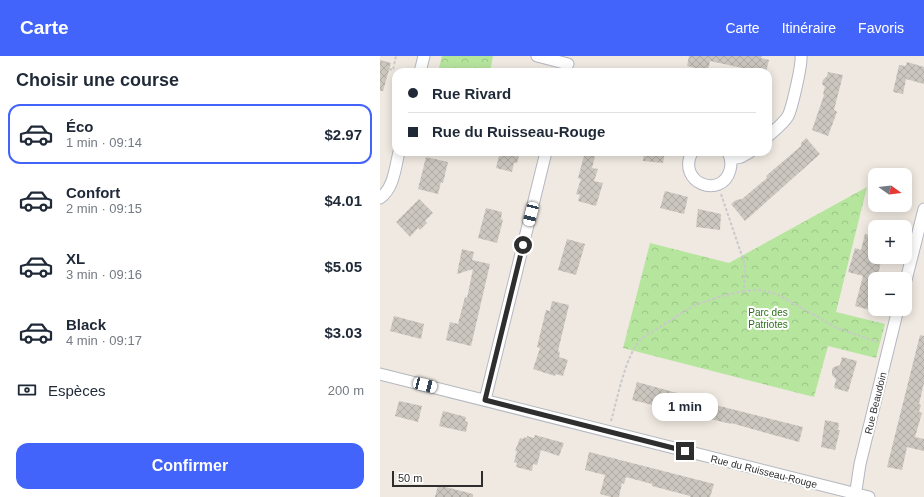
<!DOCTYPE html>
<html lang="fr">
<head>
<meta charset="utf-8">
<style>
	body { margin:0; font-family:Arial,sans-serif; background:#f6f6f7; color:#1f2937; height:100vh; display:flex; flex-direction:column; font-size:15px; white-space:nowrap }
	* { box-sizing:border-box; margin:0 }
	p { font-size:13px; color:#747a83 }
	.icon { flex:none; width:22px; height:22px; fill:none; stroke:currentColor; stroke-width:2; stroke-linecap:round; stroke-linejoin:round }
	.map { position:relative; flex:1; overflow:hidden }
	.panel { display:flex; flex-direction:column; background:#fff; width:380px }
	.panel>* { flex:none }
	.guide { position:absolute; left:12px; top:12px; width:380px; height:88px; border-radius:12px; box-shadow:0 2px 10px #0003; display:grid; align-content:center; height:88px; padding:0 16px; background:#fff }
	.needle { width:26px; rotate:104deg }
	.tools { position:absolute; left:488px; top:112px; display:grid; gap:8px }
	.tools a { display:grid; place-items:center; width:44px; height:44px; border-radius:8px; background:#fff; box-shadow:0 2px 10px #0003; font-size:20px }
	.scale { position:absolute; left:12px; bottom:10px; width:91px; box-sizing:border-box; padding-left:4px; border:2px solid #2e2e2e; border-top:0; font-size:11px; line-height:14px; white-space:nowrap; color:#2e2e2e; -webkit-text-stroke:3px #fff; paint-order:stroke }
	.end { position:absolute; width:18px; height:18px; margin:-9px; border:5px solid #2e2e2e; background:#fff; box-shadow:0 0 0 2px #fff }
	.from { border-radius:50% }
	.bubble { position:absolute; height:28px; border-radius:12px; background:#fff; box-shadow:0 2px 10px #0003; font-size:13px; font-weight:700; line-height:28px; text-align:center }
	.car { position:absolute; width:12px; height:24px; margin:-12px -6px; border-radius:5px; box-shadow:0 0 3px 1px #0007; background:linear-gradient(#fff 24%,#345 0 40%,#fff 0 76%,#345 0 86%,#fff 0) }
	.guide b { display:flex; align-items:center; gap:14px; height:38px; font-size:15px }
	.guide b+b { border-top:1px solid #e0e1e3 }
	.guide i { width:10px; height:10px; background:#1f2937 }
	ul { padding:0; list-style:none }
	li { display:flex; align-items:center; gap:12px; height:60px; margin:0 8px 6px; padding:0 8px; border:2px solid transparent; border-radius:12px }
	li div { flex:1 }
	li b { display:block; font-size:15px }
	li em { font-style:normal; font-weight:700 }
	li.current { border-color:#4264fb }
	li>.icon { width:36px; height:36px; stroke-width:1.5 }
	h2 { padding:0 16px; font-size:18px; line-height:48px }
	.pay { display:flex; align-items:center; gap:10px; height:44px; padding:0 16px; font-size:15px }
	.pay p { margin-inline-start:auto }
	.primary-button { display:flex; gap:8px; margin-top:auto; padding:8px 16px }
	.primary-button a { flex:1; height:46px; border-radius:12px; background:#4264fb; color:#fff; font-size:16px; font-weight:700; line-height:46px; text-align:center }
	header { display:flex; align-items:center; gap:24px; box-sizing:border-box; height:56px; padding:0 20px; background:#4264fb; color:#fff }
	header strong { font-size:19px }
	nav { display:flex; gap:22px; margin-inline-start:auto; font-size:14px }
	main { display:flex; flex:1; min-height:0 }
	.map>svg:first-child { display:block }
	.forest { fill:url(#forest-crowns) }
	.building { fill:url(#building-cross-hatch) }
	.lines { fill:none; stroke-linecap:round; stroke-linejoin:round }
	.minor-casing { stroke:#b4b7c1; stroke-width:13 }
	.path { stroke:#c9c9c9; stroke-width:2; stroke-dasharray:3 2; stroke-linecap:butt }
	.minor { stroke:#fff; stroke-width:11 }
	.route { stroke:#2e2e2e; stroke-width:5 }
	.labels { text-anchor:middle; stroke-width:4; stroke-linejoin:round; paint-order:stroke }
	.park-label { font-size:10px; fill:#2c6e1b; stroke:#fff }
	.street-label { font-size:10px; fill:#2e2e2e; stroke:#fff }
</style>
</head>
<body>
<header>
<strong>Carte</strong>
<nav><a>Carte</a><a>Itinéraire</a><a>Favoris</a></nav>
</header>
<main>
<section class="panel">
<h2>Choisir une course</h2>
<ul>
<li class="current"><svg class="icon" aria-label="car" viewBox="0 0 24 24"><path d="M5 17H2v-5l4-1 3-4h7l3 4 3 1v5h-3M9 17h6M6 11h13"/><circle cx="7" cy="17" r="2"/><circle cx="17" cy="17" r="2"/></svg><div><b>Éco</b><p>1 min · 09:14</p></div><em>$2.97</em></li>
<li><svg class="icon" aria-label="car" viewBox="0 0 24 24"><path d="M5 17H2v-5l4-1 3-4h7l3 4 3 1v5h-3M9 17h6M6 11h13"/><circle cx="7" cy="17" r="2"/><circle cx="17" cy="17" r="2"/></svg><div><b>Confort</b><p>2 min · 09:15</p></div><em>$4.01</em></li>
<li><svg class="icon" aria-label="car" viewBox="0 0 24 24"><path d="M5 17H2v-5l4-1 3-4h7l3 4 3 1v5h-3M9 17h6M6 11h13"/><circle cx="7" cy="17" r="2"/><circle cx="17" cy="17" r="2"/></svg><div><b>XL</b><p>3 min · 09:16</p></div><em>$5.05</em></li>
<li><svg class="icon" aria-label="car" viewBox="0 0 24 24"><path d="M5 17H2v-5l4-1 3-4h7l3 4 3 1v5h-3M9 17h6M6 11h13"/><circle cx="7" cy="17" r="2"/><circle cx="17" cy="17" r="2"/></svg><div><b>Black</b><p>4 min · 09:17</p></div><em>$3.03</em></li>
</ul>
<div class="pay"><svg class="icon" aria-label="cash" viewBox="0 0 24 24"><path d="M3 7h18v10H3z"/><circle cx="12" cy="12" r="2"/></svg>Espèces<p>200 m</p></div>
<div class="primary-button"><a>Confirmer</a></div>
</section>
<div class="map">
<svg width="544" height="441" viewBox="0 0 544 441">
	<defs>
		<pattern id="forest-crowns" width="20" height="18" patternUnits="userSpaceOnUse"><rect width="20" height="18" fill="#b6e59e"/><path d="M2 6a3 3 0 1 1 6 0M12 15a3 3 0 1 1 6 0" fill="none" stroke="#9dc588"/></pattern>
		<pattern id="building-cross-hatch" width="8" height="8" patternUnits="userSpaceOnUse"><rect width="8" height="8" fill="#cbc7bf"/><path d="M0 0l8 8M0 8l8-8" fill="none" stroke="#afaba4"/></pattern>
	</defs>
	<rect width="100%" height="100%" fill="#efe9e1"/>
	<path class="forest" d="M 62,0 L 113,0 L 110,16 L 58,16 Z
		M 487,131 L 456,256 L 505,268 L 496,302 L 448,290 L 434,341 L 243,292 L 270,187 L 349,207 Z"/>
	<path class="building" d="M 309,0 L 382,0 L 381,2 L 389,4 L 386,16 L 366,16 L 367,13 L 330,5 L 328,15 L 307,10 Z
		M 0,4 L 11,7 L 3,35 L 0,35 Z
		M 527,6 L 544,11 L 544,28 L 526,23 L 523,38 L 513,36 L 519,9 L 526,10 Z
		M 448,16 L 463,19 L 454,54 L 457,56 L 448,80 L 432,74 L 444,39 L 443,38 L 445,31 L 442,28 L 443,24 L 447,20 Z
		M 426,82 L 440,98 L 365,165 L 351,148 L 356,144 L 362,143 L 387,122 L 386,120 L 421,90 L 421,87 Z
		M 120,96 L 140,96 L 137,107 L 134,107 L 132,116 L 116,112 Z
		M 205,96 L 216,96 L 212,112 L 218,113 L 214,125 L 223,127 L 216,150 L 198,145 L 200,139 L 196,138 L 201,123 L 198,122 Z
		M 264,96 L 285,96 L 283,107 L 263,105 Z
		M 46,101 L 68,106 L 63,127 L 61,126 L 58,138 L 38,133 Z
		M 285,135 L 308,141 L 304,158 L 280,152 Z
		M 39,143 L 53,157 L 45,165 L 47,167 L 40,174 L 38,172 L 30,181 L 16,166 Z
		M 106,152 L 122,156 L 121,163 L 123,164 L 117,187 L 98,182 Z
		M 318,153 L 341,158 L 340,174 L 316,171 Z
		M 485,178 L 495,180 L 495,201 L 502,201 L 497,223 L 495,223 L 495,242 L 493,241 L 490,254 L 475,250 L 483,220 L 468,216 L 475,192 L 481,194 Z
		M 187,183 L 205,188 L 196,219 L 178,214 Z
		M 82,193 L 94,196 L 92,204 L 110,208 L 91,290 L 66,284 L 70,266 L 78,268 L 85,241 L 87,242 L 93,213 L 77,218 Z
		M 172,245 L 189,249 L 178,295 L 180,296 L 179,301 L 188,304 L 183,320 L 176,318 L 175,320 L 153,313 L 160,292 L 157,291 L 166,254 L 170,255 Z
		M 14,260 L 44,268 L 41,283 L 10,275 Z
		M 540,279 L 544,280 L 544,327 L 539,348 L 541,349 L 539,356 L 542,357 L 535,381 L 544,383 L 544,395 L 527,391 L 522,414 L 507,411 Z
		M 462,301 L 477,305 L 468,336 L 454,332 L 456,323 L 452,319 L 452,313 L 454,311 L 460,309 Z
		M 257,326 L 297,337 L 296,339 L 423,371 L 419,386 L 351,367 L 351,368 L 252,344 Z
		M 19,345 L 42,350 L 38,366 L 15,360 Z
		M 63,355 L 86,361 L 85,365 L 88,366 L 86,376 L 59,370 Z
		M 445,364 L 459,367 L 458,374 L 460,374 L 455,394 L 441,391 Z
		M 155,379 L 184,387 L 179,400 L 161,394 L 157,409 L 153,408 L 152,415 L 136,411 L 137,407 L 134,406 L 137,395 L 135,395 L 140,382 L 143,383 L 144,381 L 147,382 L 147,380 L 154,382 Z
		M 209,396 L 334,428 L 330,441 L 310,441 L 310,440 L 272,430 L 272,428 L 246,421 L 244,428 L 242,427 L 239,441 L 231,441 L 220,438 L 225,419 L 205,414 Z
		M 58,429 L 93,438 L 93,441 L 55,441 Z"/>
	<g class="lines">
		<defs>
			<path id="minor" d="M 157,0 L 188,8
				M 40,16 L 44,0
				M 388,80 C 395,74 403,68 408,60 C 412,52 422,9 421,0
				M 312,96 C 296,127 342,144 350,114 C 352,107 351,102 348,96
				M 351,103 L 361,101 L 370,96
				M 0,142 C 14,132 15,112 19,96
				M 525,228 L 544,153
				M 0,318 L 489,441
				M 105,344 L 166,96
				M 475,441 L 480,408 L 518,253"/>
		</defs>
		<use href="#minor" class="minor-casing"/>
		<path class="path" d="M 9,13 L 13,14 L 16,0
			M 341,138 L 365,209 L 364,235 L 380,234 L 397,238 L 457,272 L 498,286
			M 231,365 C 238,341 245,299 262,282 L 315,249 L 342,240 L 364,235"/>
		<use href="#minor" class="minor"/>
	</g>
	<g class="lines">
		<path class="route" d="M 143,189 L 105,344 L 305,395"/>
	</g>
	<g class="labels">
		<g class="park-label">
			<text x="388" y="260">Parc des<tspan x="388" dy="12">Patriotes</tspan></text>
		</g>
		<g class="street-label">
			<text transform="translate(495 347) rotate(-76)" y="4">Rue Beaudoin</text>
			<text transform="translate(384 415) rotate(14)" y="4">Rue du Ruisseau-Rouge</text>
		</g>
	</g>
</svg>
<div class="tools">
<a><svg class="needle" viewBox="-14 -14 28 28"><path d="M0-13l5 13h-10z" fill="#e53935"/><path d="M0 13l5-13h-10z" fill="#747a83"/></svg></a>
<a>+</a>
<a>−</a>
</div>
<div class="scale">50 m</div>
<i class="end from" style="left:143px;top:189px"></i>
<i class="end" style="left:305px;top:395px"></i>
<div class="bubble" style="left:272px;top:337px;width:66px">1 min</div>
<i class="car" style="left:151px;top:158px;rotate:194deg"></i>
<i class="car" style="left:45px;top:329px;rotate:104deg"></i>
<div class="guide">
<b><i class="from"></i>Rue Rivard</b>
<b><i></i>Rue du Ruisseau-Rouge</b>
</div>
</div>
</main>
</body>
</html>
